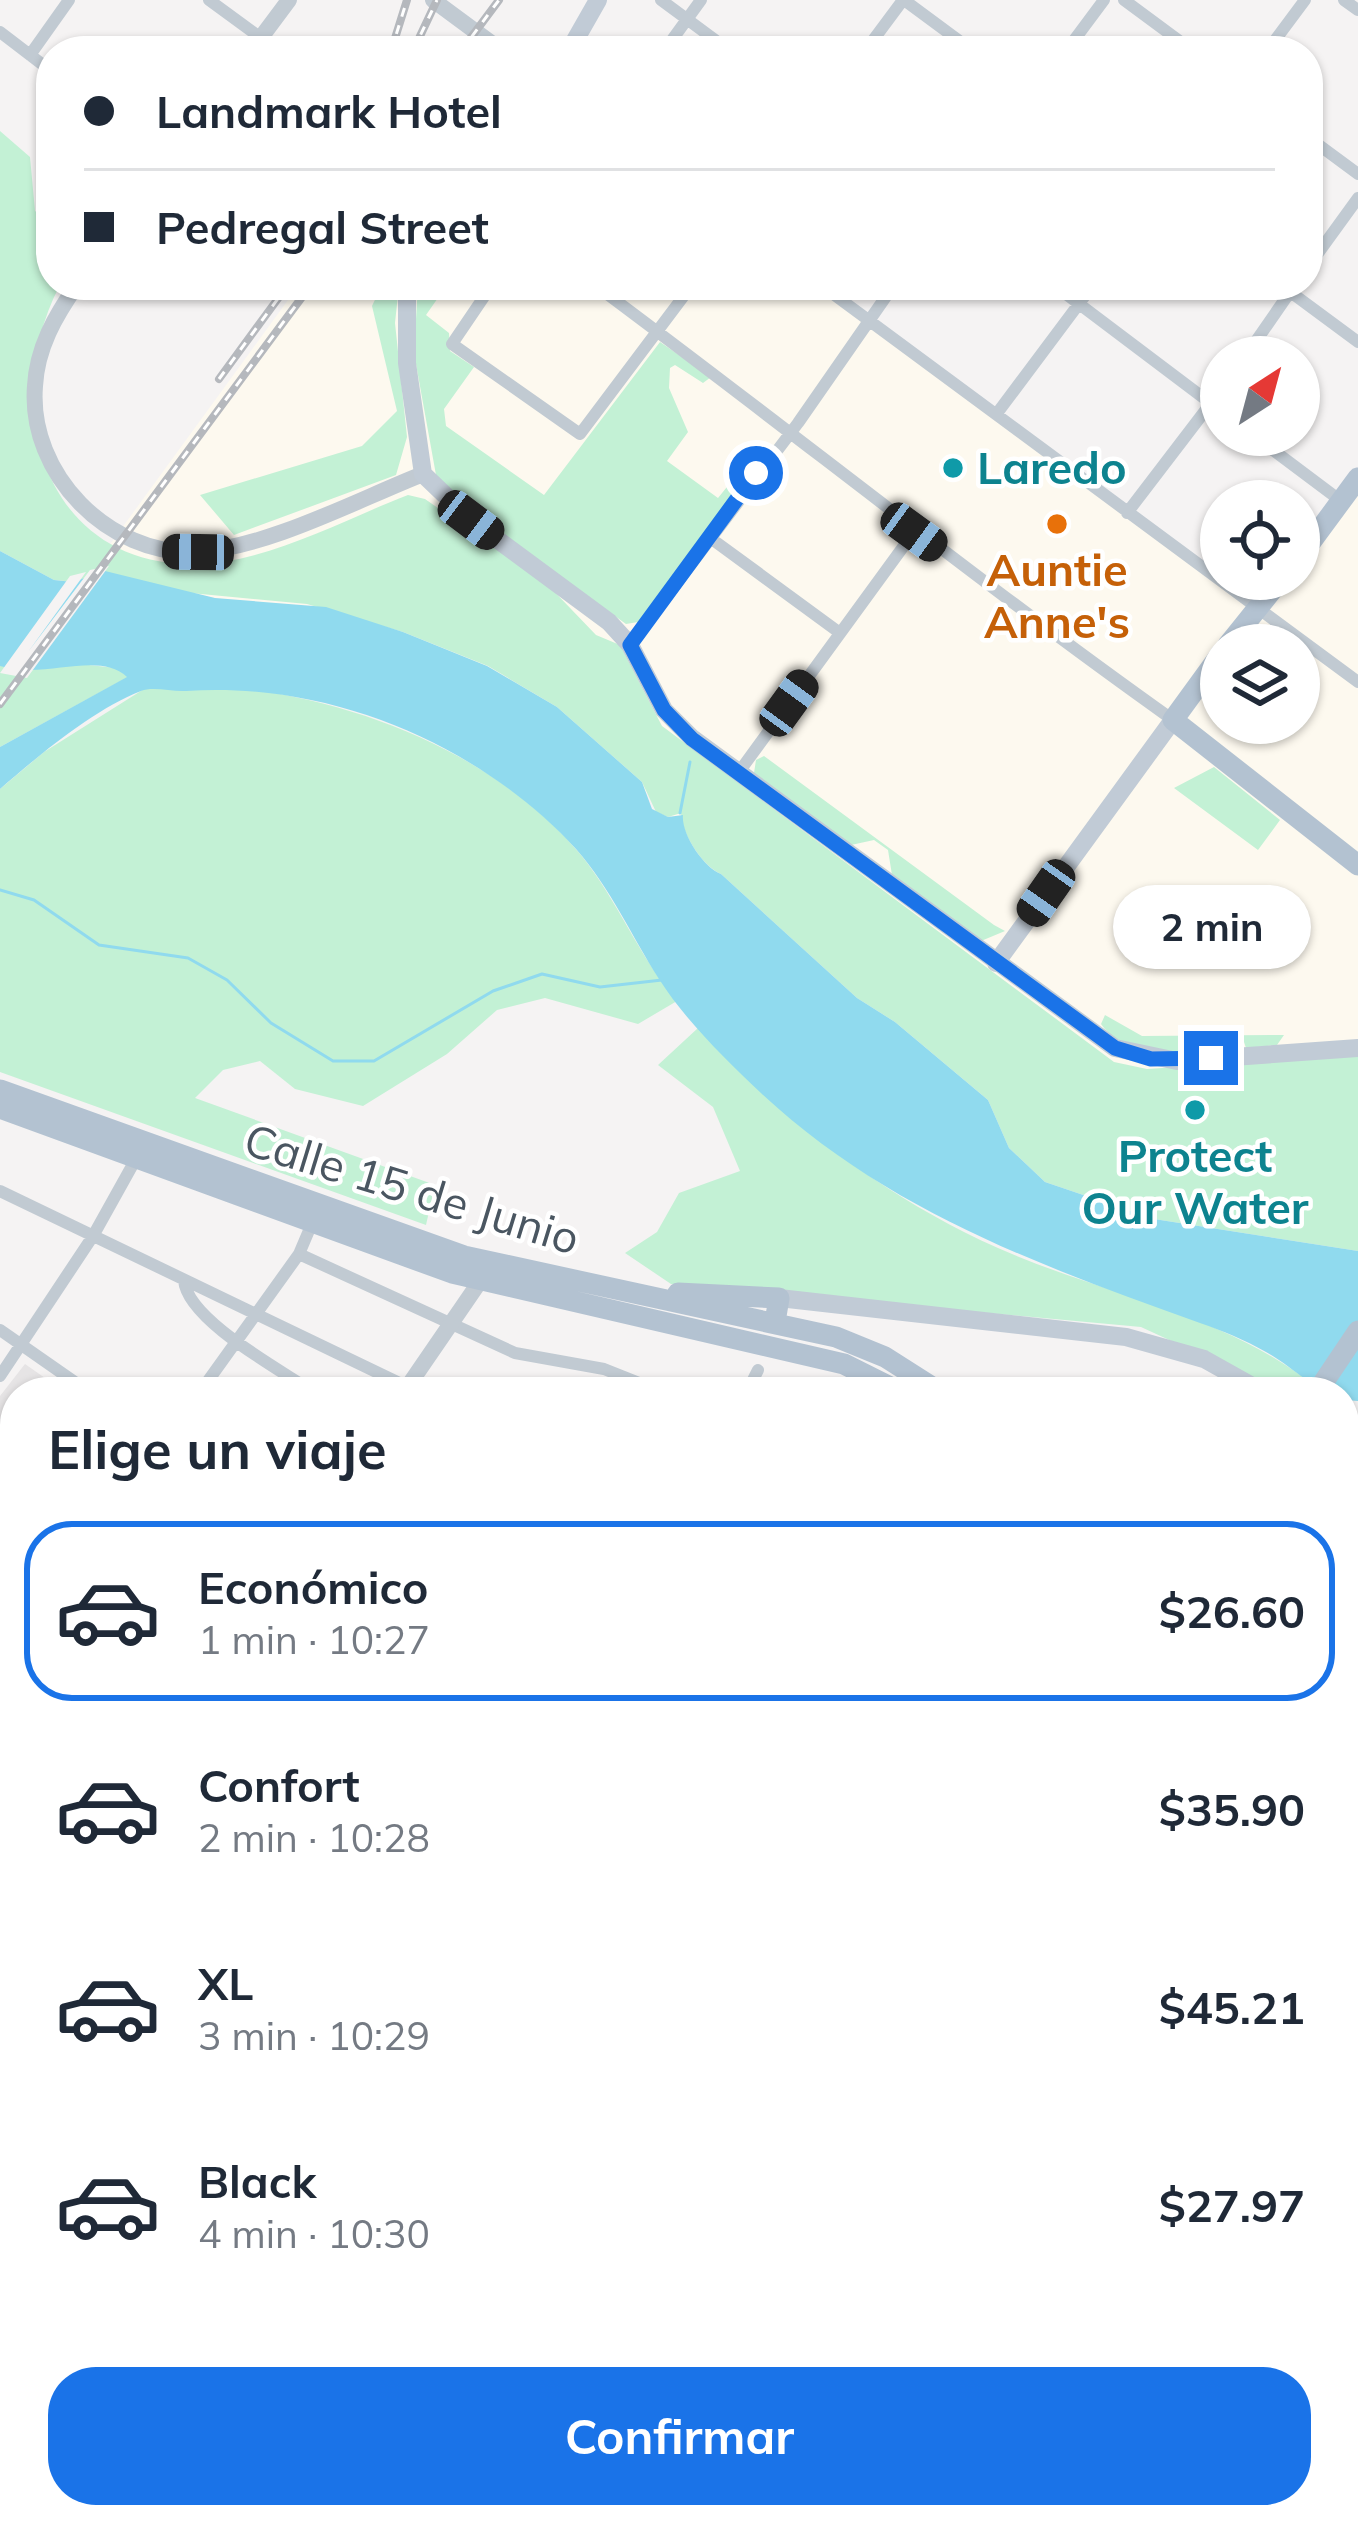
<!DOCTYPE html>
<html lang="es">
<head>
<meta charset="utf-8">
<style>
	body { margin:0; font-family:Mulish,sans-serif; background:#f6f6f7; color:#1f2937; height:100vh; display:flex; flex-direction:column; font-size:45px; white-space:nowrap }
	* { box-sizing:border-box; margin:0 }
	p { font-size:39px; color:#747a83 }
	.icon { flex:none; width:66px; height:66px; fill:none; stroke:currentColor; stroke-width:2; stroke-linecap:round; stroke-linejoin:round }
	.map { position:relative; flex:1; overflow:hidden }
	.sheet { position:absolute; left:0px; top:1377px; width:1359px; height:1152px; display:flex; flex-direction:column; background:#fff; border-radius:48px 48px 0 0; box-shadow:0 3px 9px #0004 }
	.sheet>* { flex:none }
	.guide { position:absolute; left:36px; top:36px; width:1287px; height:264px; border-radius:48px; box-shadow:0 3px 9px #0004; display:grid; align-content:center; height:264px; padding:0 48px; background:#fff }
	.needle { width:78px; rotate:36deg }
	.tools { position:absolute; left:1200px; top:336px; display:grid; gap:24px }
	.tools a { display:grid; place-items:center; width:120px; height:120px; border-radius:50%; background:#fff; box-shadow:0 3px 9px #0004; font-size:60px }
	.end { position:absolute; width:54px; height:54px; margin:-27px; border:15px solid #1a73e8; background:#fff; box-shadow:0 0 0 6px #fff }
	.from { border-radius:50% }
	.bubble { position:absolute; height:84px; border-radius:42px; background:#fff; box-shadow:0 3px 9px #0004; font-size:39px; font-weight:700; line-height:84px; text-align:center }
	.car { position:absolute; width:36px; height:72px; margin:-36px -18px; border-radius:15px; box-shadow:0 0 9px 3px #0007; background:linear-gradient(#222 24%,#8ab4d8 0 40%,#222 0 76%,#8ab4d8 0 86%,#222 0) }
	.guide b { display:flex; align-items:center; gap:42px; height:114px; font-size:45px }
	.guide b+b { border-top:3px solid #e0e1e3 }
	.guide i { width:30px; height:30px; background:#1f2937 }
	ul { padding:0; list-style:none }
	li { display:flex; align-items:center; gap:36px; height:180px; margin:0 24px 18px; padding:0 24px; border:6px solid transparent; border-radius:48px }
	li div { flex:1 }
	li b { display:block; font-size:45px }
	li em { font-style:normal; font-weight:700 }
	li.active { border-color:#1a73e8 }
	li>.icon { width:108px; height:108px; stroke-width:1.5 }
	h2 { padding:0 48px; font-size:54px; line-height:144px }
	.cta { display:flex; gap:24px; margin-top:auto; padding:24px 48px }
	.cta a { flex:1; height:138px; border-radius:48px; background:#1a73e8; color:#fff; font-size:48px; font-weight:700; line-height:138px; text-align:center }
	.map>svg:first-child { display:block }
	.commercial { fill:#fdf9ef; fill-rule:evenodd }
	.education { fill:#e6e4e5 }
	.green { fill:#c3f1d5 }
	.water { fill:#90daee }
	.pier { fill:#f5f3f3 }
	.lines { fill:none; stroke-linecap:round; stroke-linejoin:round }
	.stream { stroke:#90daee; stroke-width:3 }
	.minor { stroke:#c1cad2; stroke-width:12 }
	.tertiary { stroke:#c1cad2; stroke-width:16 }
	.secondary { stroke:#c1cbd6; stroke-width:18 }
	.primary { stroke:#b3c2d1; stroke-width:21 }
	.rail-casing { stroke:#b5b8bd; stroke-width:8 }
	.rail { stroke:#fff; stroke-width:3; stroke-dasharray:9; stroke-linecap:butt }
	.route { stroke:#1a73e8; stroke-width:15 }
	.culture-dot { fill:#0f9aa8; stroke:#fff; stroke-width:4.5 }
	.food-dot { fill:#e8710a; stroke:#fff; stroke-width:4.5 }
	.labels { text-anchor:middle; stroke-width:9; stroke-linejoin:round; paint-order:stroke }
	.culture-label { font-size:45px; font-weight:bold; fill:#0d838f; stroke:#fff; text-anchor:start }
	.food-label { font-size:45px; font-weight:bold; fill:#c56008; stroke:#fff }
	.street-label { font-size:45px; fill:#4a5661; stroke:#fff }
</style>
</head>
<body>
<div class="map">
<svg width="1358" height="2529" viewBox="0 0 1358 2529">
	<rect width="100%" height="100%" fill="#f5f3f3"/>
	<path class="commercial" d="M 299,285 L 821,285 L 1255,606 L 1281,579 L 1299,579 L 1299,558 L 1358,478 L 1358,1251 L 988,1100 L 849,987 L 557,707 L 488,666 L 215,598 L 84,580 ZM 1221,645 L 1299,645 L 1299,723 L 1221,723 Z"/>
	<path class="education" d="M 25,1364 L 65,1392 L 15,1392 L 15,1495 L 0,1484 L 0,1396 Z"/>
	<path class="green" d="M 0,131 L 30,157 L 35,211 L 51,223 L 51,285 L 60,285 C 0,398 39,561 188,564 C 262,566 340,521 408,495 L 425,499 L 547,584 L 596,635 L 620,645 L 662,726 L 1114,1062 L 1147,1069 L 1358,1055 L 1358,1251 L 1154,1219 L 1045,1182 L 1009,1148 L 988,1100 L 895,1022 L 857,998 L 721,874 C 702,866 681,832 681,813 L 668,817 L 656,812 L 642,782 L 557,707 L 488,666 L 403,632 L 307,604 L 54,580 L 0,551 Z
		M 382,285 L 399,285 L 395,323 L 407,437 L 396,475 L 234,535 L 200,495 L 362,446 L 397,411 L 372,306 Z
		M 418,285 L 447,285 L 426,315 L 449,333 L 450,351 L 474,367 L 444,409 L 446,426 L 544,495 L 660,342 L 711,377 L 703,383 L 675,365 L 670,368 L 669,388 L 688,432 L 667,461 L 718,498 L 756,451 L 762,455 L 638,622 L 626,624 L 469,511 L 436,475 L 414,353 Z
		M 80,664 L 116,668 L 128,677 L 0,747 L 0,666 Z
		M 241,688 C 365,703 499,757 581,855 C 618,901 639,957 677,1001 L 638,1024 L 545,998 L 497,1010 L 447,1054 L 363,1106 L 295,1089 L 260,1061 L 223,1070 L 195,1098 L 435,1185 L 426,1225 L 0,1072 L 0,789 L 44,752 L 144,689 Z
		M 764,756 L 994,925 L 1005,931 L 981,941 L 892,875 L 888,850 L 874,840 L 851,845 L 754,773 L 756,760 Z
		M 1214,767 L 1280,820 L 1258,850 L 1174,788 Z
		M 1105,1015 L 1142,1036 L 1284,1035 L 1277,1045 L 1246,1048 L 1244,1042 L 1226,1044 L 1226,1050 C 1189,1052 1125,1059 1101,1024 Z
		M 698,1028 C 786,1119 881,1196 998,1248 C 1106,1296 1230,1314 1322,1392 L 1271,1392 L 1254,1379 L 1141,1327 L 671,1284 L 625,1253 L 657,1232 L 679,1193 L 740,1171 L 713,1107 L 658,1065 Z"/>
	<path class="water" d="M 0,551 L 54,580 L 73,582 L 105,571 L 215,598 L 326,607 L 403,632 L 487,666 L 557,707 L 642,782 L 652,809 L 668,817 L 683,815 C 681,833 703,867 721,874 L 857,998 L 895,1022 L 988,1100 L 1009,1148 L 1045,1182 L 1154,1219 L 1358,1251 L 1358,1401 L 1344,1400 L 1344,1392 C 1312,1392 1294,1367 1266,1352 C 1245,1340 1223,1331 1200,1323 C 1041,1266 888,1211 762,1094 C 726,1060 685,1020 659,979 C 631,935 611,889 576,849 C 479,744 329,681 186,691 C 172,692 153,686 141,691 C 94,709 38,756 0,789 L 0,747 L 127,677 C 98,650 45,680 0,666 Z"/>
	<path class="pier" d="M 109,566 L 27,678 L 0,673 L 70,576 L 86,572 L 28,652 L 90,570 Z"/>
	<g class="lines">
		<path class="stream" d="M 680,813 L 690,762
			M 0,890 L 34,900 L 99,945 L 188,958 L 227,980 L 271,1023 L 333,1061 L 374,1061 L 493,991 L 542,974 L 600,987 L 662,980"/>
		<path class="minor" d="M 209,0 L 261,38
			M 661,0 L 730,51
			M 904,0 L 973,51
			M 1124,0 L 1193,51
			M 1344,0 L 1358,10
			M 0,32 L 51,71
			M 664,51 L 701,0
			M 865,51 L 903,0
			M 1066,51 L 1104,0
			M 1267,51 L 1305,0
			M 30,55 L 69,0
			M 1308,137 L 1358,174
			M 1308,267 L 1358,198
			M 492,285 L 452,344 L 580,434 L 692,285
			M 595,285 C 789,429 976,580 1173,720
			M 821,285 L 1358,682
			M 1054,285 L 1221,411
			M 1281,285 L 1358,342
			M 1245,357 L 1292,289
			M 998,412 L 1093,285
			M 1253,435 L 1341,501
			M 1127,513 L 1221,390
			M 709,537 L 840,633
			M 630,645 L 798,423 L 894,285
			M 739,772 L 914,532
			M 0,1191 L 418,1392
			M 299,1254 L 515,1353 L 604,1369 L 662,1392
			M 184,1280 C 187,1320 281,1370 313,1392
			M 0,1330 L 89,1392
			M 0,1376 L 93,1236 L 137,1157
			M 200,1392 L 299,1254 L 313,1221
			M 747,1392 L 758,1370
			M 0,1503 L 15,1513
			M 0,1653 L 14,1635
			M 1344,1740 L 1358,1722
			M 1344,1924 L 1358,1907
			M 0,2055 L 15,2066
			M 1344,2106 L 1358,2117
			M 0,2204 L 15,2185
			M 0,2260 L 15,2271
			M 1344,2262 L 1358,2243
			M 1344,2269 L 1358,2279
			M 1344,2430 L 1358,2440
			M 0,2466 L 15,2449
			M 1344,2478 L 1358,2456
			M 61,2514 L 81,2529
			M 622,2514 L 643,2529
			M 340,2515 L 359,2529
			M 156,2529 L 169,2514
			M 761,2529 L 772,2514
			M 890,2529 L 902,2514
			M 980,2529 L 992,2514
			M 1151,2529 L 1162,2514
			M 1310,2529 L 1320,2514"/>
		<path class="tertiary" d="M 433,0 L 502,51
			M 251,51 L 289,0
			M 77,285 C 55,316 37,348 35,386 C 28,474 109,556 196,552 C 267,548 357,500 423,474
			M 404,1392 L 485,1274
			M 0,1927 L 15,1909
			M 0,1945 L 15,1926"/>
		<path class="secondary" d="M 569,51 L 598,0
			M 407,285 L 407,363 L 423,474 L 471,520 L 609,622 L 630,645 L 664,710 L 692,738 L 1115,1048 L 1177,1061 L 1358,1048
			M 996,963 L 1173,720
			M 779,1298 L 1126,1337 L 1204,1359 L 1263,1392
			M 1344,1449 L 1358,1459
			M 0,1627 L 15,1638
			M 1344,1813 L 1358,1824
			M 0,1831 L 15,1842
			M 902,2514 L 922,2529
			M 1174,2514 L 1195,2529
			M 338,2529 L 350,2514
			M 488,2529 L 500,2514"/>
		<path class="primary" d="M 1299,558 L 1358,478
			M 1228,645 L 1281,579
			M 1221,654 L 1173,720 L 1358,865
			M 0,1090 L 464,1256 L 836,1337 L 885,1357 L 940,1392
			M 0,1108 L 452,1273 L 844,1364 L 900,1392
			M 678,1293 L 779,1298 L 775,1322
			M 1317,1392 L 1358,1331"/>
		<defs>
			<path id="rail" d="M 391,51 L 407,0
				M 413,51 L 437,0
				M 461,51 L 499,0
				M 219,379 L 288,285
				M 0,704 L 311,285"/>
		</defs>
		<use href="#rail" class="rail-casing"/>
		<use href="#rail" class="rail"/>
	</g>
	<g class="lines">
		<path class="route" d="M 756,473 L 630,645 L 664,710 L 692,739 L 1115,1048 L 1151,1059 L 1211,1058"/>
	</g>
	<g class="culture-dot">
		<circle cx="953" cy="468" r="12"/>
		<circle cx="1195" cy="1110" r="12"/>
	</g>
	<circle class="food-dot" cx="1057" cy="524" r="12"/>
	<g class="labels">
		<g class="culture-label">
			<text x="977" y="484">Laredo</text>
			<text x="1195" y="1172" text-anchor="middle">Protect<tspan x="1195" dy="52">Our Water</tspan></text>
		</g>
		<g class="food-label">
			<text x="1057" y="586">Auntie<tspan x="1057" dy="52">Anne's</tspan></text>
		</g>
		<g class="street-label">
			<text transform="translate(412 1189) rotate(17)" y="16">Calle 15 de Junio</text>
		</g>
	</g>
</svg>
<div class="tools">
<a><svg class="needle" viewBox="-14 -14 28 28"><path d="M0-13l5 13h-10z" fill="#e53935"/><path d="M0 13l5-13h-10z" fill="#747a83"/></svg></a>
<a><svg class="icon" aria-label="locate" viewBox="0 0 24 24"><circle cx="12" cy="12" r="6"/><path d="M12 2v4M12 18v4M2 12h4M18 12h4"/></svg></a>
<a><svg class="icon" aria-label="layers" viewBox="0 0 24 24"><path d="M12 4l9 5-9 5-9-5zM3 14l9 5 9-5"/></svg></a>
</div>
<i class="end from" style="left:756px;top:473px"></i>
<i class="end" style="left:1211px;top:1058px"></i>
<div class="bubble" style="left:1113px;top:885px;width:198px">2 min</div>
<i class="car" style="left:471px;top:520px;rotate:127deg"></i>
<i class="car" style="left:914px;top:532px;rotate:126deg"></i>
<i class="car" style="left:198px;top:552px;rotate:271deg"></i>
<i class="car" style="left:789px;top:703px;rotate:36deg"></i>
<i class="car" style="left:1046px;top:893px;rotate:215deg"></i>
<div class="guide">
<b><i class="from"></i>Landmark Hotel</b>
<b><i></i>Pedregal Street</b>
</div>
<section class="sheet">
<h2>Elige un viaje</h2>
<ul>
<li class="active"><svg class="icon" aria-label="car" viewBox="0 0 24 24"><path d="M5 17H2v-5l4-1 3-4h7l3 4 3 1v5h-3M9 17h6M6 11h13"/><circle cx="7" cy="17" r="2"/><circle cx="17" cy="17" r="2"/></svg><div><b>Económico</b><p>1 min · 10:27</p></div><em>$26.60</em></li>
<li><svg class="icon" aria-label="car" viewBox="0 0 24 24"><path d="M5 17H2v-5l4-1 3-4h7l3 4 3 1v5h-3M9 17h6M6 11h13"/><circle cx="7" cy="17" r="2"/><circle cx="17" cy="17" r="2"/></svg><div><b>Confort</b><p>2 min · 10:28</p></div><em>$35.90</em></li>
<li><svg class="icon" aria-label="car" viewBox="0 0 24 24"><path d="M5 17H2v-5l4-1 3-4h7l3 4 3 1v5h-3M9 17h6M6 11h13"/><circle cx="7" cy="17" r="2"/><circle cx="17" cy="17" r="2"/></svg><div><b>XL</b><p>3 min · 10:29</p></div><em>$45.21</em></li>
<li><svg class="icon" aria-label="car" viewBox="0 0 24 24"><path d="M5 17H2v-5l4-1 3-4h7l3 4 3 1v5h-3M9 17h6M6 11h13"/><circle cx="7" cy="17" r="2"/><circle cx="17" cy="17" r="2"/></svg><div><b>Black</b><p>4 min · 10:30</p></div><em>$27.97</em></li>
</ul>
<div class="cta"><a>Confirmar</a></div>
</section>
</div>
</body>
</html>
